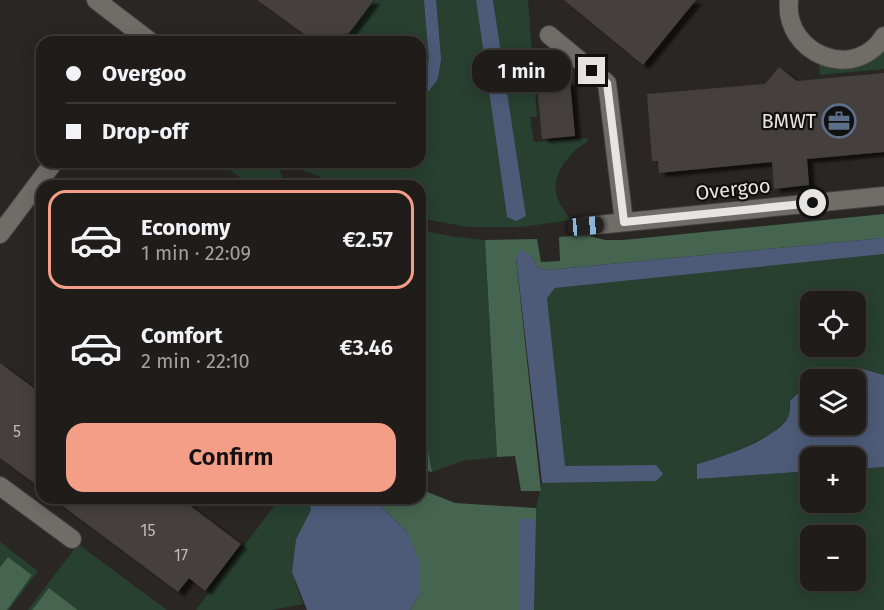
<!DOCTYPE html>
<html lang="en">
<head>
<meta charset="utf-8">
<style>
	body { margin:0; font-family:"Fira Sans",sans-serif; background:#272523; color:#f1f3f6; height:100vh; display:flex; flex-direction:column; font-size:22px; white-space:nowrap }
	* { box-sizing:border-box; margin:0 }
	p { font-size:20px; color:#a1a1a2 }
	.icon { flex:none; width:33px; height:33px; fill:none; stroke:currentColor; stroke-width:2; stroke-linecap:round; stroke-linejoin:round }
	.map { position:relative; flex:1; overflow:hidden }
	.sheet { position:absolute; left:36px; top:180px; width:390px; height:324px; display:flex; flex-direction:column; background:#1f1c1a; border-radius:18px; box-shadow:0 3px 15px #0003,0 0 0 2px #3c3a39 }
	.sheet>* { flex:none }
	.top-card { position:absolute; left:36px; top:36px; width:390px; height:132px; border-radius:18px; box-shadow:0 3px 15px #0003,0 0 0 2px #3c3a39; display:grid; align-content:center; height:132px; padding:0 30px; background:#1f1c1a }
	.buttons { position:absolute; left:800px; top:291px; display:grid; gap:12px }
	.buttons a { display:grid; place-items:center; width:66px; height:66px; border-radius:12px; background:#1f1c1a; box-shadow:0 3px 15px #0003,0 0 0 2px #3c3a39; font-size:30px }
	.end { position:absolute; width:27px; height:27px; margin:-14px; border:8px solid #e7e5e3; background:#111; box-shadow:0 0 0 3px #111 }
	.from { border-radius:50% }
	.bubble { position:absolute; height:42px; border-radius:18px; background:#1f1c1a; box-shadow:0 3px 15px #0003,0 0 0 2px #3c3a39; font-size:20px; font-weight:600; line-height:42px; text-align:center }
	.car { position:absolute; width:18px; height:36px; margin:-18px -9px; border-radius:8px; box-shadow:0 0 4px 2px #0007; background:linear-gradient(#222 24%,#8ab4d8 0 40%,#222 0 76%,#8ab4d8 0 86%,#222 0) }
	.top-card b { display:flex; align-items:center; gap:21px; height:57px; font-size:22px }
	.top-card b+b { border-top:2px solid #3c3a39 }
	.top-card i { width:15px; height:15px; background:#f1f3f6 }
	ul { padding:10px 0 0; list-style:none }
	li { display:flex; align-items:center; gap:18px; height:99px; margin:0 12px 9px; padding:0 18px; border:3px solid transparent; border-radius:18px }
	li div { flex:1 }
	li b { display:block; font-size:22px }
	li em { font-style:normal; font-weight:600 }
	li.on { border-color:#f49e88 }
	li>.icon { width:54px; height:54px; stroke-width:1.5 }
	.button { display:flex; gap:12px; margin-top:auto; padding:12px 30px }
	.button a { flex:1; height:69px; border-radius:18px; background:#f49e88; color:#111; font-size:24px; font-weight:600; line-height:69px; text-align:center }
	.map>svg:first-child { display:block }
	.green { fill:#274030; fill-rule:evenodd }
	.forest { fill:#456550 }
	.water { fill:#4d5b78 }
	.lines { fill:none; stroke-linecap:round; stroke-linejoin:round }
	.stream { stroke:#4d5b78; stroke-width:12 }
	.building { fill:#443f3d; filter:url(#shadow) }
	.minor-casing { stroke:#454240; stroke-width:20 }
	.minor { stroke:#706d69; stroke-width:18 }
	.route { stroke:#e7e5e3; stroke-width:8 }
	.labels { text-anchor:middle; stroke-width:4.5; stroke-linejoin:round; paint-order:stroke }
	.number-label { font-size:16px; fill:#bebcba }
	.poi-label { font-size:20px; fill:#e7e5e3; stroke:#11100e; text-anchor:end }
	.street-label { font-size:20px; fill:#e7e5e3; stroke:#11100e }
</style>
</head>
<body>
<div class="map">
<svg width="884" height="610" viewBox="0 0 884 610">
	<defs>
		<filter id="shadow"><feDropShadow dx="6" dy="4" stdDeviation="1.5" flood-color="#0009"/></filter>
	</defs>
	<rect width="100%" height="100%" fill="#292623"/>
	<path class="green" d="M 375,0 L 476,0 L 507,217 L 526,216 L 493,0 L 528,0 L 537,117 L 530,117 L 534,142 L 588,138 L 587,142 C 568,154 549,176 558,200 C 561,207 567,214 571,220 L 521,227 L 467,227 L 420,218 L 420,186 L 342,186 L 295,167 L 293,162 L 420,162 L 420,42 L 340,42 Z
		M 884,48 L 884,69 L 820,75 L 819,64 L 830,66 Z
		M 219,162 L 275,162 L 287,186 L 251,186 Z
		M 420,230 L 455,237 L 485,240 L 497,457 L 462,461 L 432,472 L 420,407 Z
		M 884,254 L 884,375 L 859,368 L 837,369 L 817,374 L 790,401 L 789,417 L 773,433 L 723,457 L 697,464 L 698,479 L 810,471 L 810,502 L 855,502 L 855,469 L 884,467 L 884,610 L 534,610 L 536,508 L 542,483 L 656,481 L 656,465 L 565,467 L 552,371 L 547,298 L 555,288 ZM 810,302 L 855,302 L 855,346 L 810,346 ZM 810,536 L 855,536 L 855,580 L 810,580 Z
		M 280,498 L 309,498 L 311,510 L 296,539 L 292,572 L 303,604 L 271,610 L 196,610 Z
		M 0,542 L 38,571 L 9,610 L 7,610 L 32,575 L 8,557 L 0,567 Z
		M 78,544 L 167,610 L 78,610 L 49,588 L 32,610 L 28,610 Z"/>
	<path class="forest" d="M 884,214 L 884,238 L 547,270 L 537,267 L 532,257 L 516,258 L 541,491 L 521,491 L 515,456 L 497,457 L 485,240 L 537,239 L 541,262 L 560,261 L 559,237 L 586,235 L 605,240 L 623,240 Z
		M 420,407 L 432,472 L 420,469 Z
		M 420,489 L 455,503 L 536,508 L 536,519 L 520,519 L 520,610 L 410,610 L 419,595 L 407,532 L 373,498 L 420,498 Z
		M 8,557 L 32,575 L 7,610 L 0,610 L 0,567 Z
		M 49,588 L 78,610 L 32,610 Z"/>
	<path class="water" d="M 476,0 L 493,0 L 526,216 L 516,221 L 507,217 Z
		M 884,238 L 884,254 L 555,288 L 547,298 L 565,466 L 656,465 L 663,474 L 656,481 L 542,483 L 516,257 L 521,249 L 532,257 L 537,267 L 547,270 Z
		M 859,368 L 884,375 L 884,467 L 855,469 L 855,458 L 810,458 L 810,471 L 697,479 L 697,464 C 718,459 782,437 789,415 C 790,411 790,405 790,401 L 810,381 L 810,424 L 855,424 L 855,380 L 811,379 C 823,367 843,369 859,368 Z
		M 309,498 L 373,498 L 407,532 L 420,563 L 419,595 L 410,610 L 307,610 L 292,572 L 296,539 L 311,510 Z
		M 520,519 L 536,519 L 534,610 L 520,610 Z"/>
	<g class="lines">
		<path class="stream" d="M 420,92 L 432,77 L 435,59 L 430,0"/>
	</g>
	<path class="building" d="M 257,0 L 374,0 L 349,33 L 337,35 L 332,42 L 315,42 Z
		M 564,0 L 696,0 L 643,65 Z
		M 779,67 L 797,81 L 884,73 L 884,152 L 807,159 L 809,185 L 774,189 L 772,162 L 659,173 L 658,161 L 652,161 L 647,94 L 765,84 Z
		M 570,81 L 575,136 L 542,139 L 537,85 Z
		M 0,363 L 42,394 L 42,489 L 0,458 Z
		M 52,498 L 180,498 L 241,544 L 205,591 L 189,578 L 178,592 Z"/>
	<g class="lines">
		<defs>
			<path id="minor" d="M 96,0 L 151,42
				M 789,0 C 783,54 855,83 884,36
				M 549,35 L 607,83 L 624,222
				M 587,226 L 884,196
				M 0,234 L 54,162
				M 0,486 L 72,539"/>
		</defs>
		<use href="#minor" class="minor-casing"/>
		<use href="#minor" class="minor"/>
	</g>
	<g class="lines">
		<path class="route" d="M 592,71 L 607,83 L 624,222 L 813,203"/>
	</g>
	<defs>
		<symbol id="office-ring" viewBox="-11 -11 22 22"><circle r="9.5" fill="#11100e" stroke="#5c6f8a" stroke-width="1.5"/><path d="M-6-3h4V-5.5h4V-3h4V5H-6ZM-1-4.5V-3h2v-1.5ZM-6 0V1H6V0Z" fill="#5c6f8a"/></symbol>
	</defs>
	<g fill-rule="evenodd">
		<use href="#office-ring" x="820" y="102" width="38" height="38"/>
	</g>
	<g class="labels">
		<g class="number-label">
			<text x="17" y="437">5</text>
			<text x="148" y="536">15</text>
			<text x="181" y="561">17</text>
		</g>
		<g class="poi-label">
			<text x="816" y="128">BMWT</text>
		</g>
		<g class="street-label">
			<text transform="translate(733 189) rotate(-6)" y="7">Overgoo</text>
		</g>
	</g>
</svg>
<div class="buttons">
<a><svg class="icon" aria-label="locate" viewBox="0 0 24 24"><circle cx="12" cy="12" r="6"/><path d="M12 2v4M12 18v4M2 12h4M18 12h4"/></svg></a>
<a><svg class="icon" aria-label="layers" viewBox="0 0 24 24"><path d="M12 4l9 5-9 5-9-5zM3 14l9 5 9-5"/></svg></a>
<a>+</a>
<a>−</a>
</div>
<i class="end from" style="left:813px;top:203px"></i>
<i class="end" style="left:592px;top:71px"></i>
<div class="bubble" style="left:472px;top:50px;width:99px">1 min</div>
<i class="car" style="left:586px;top:226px;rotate:85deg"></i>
<div class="top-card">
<b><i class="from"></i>Overgoo</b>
<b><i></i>Drop-off</b>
</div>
<section class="sheet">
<ul>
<li class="on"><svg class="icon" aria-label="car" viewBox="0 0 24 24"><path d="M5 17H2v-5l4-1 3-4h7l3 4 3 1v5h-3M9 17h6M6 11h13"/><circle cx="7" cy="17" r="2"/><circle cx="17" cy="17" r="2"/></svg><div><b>Economy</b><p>1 min · 22:09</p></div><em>€2.57</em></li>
<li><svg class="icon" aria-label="car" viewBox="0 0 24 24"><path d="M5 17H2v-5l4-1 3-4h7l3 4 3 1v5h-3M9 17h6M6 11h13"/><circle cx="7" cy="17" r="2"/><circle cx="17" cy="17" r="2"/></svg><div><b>Comfort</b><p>2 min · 22:10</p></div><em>€3.46</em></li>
</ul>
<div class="button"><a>Confirm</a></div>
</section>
</div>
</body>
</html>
